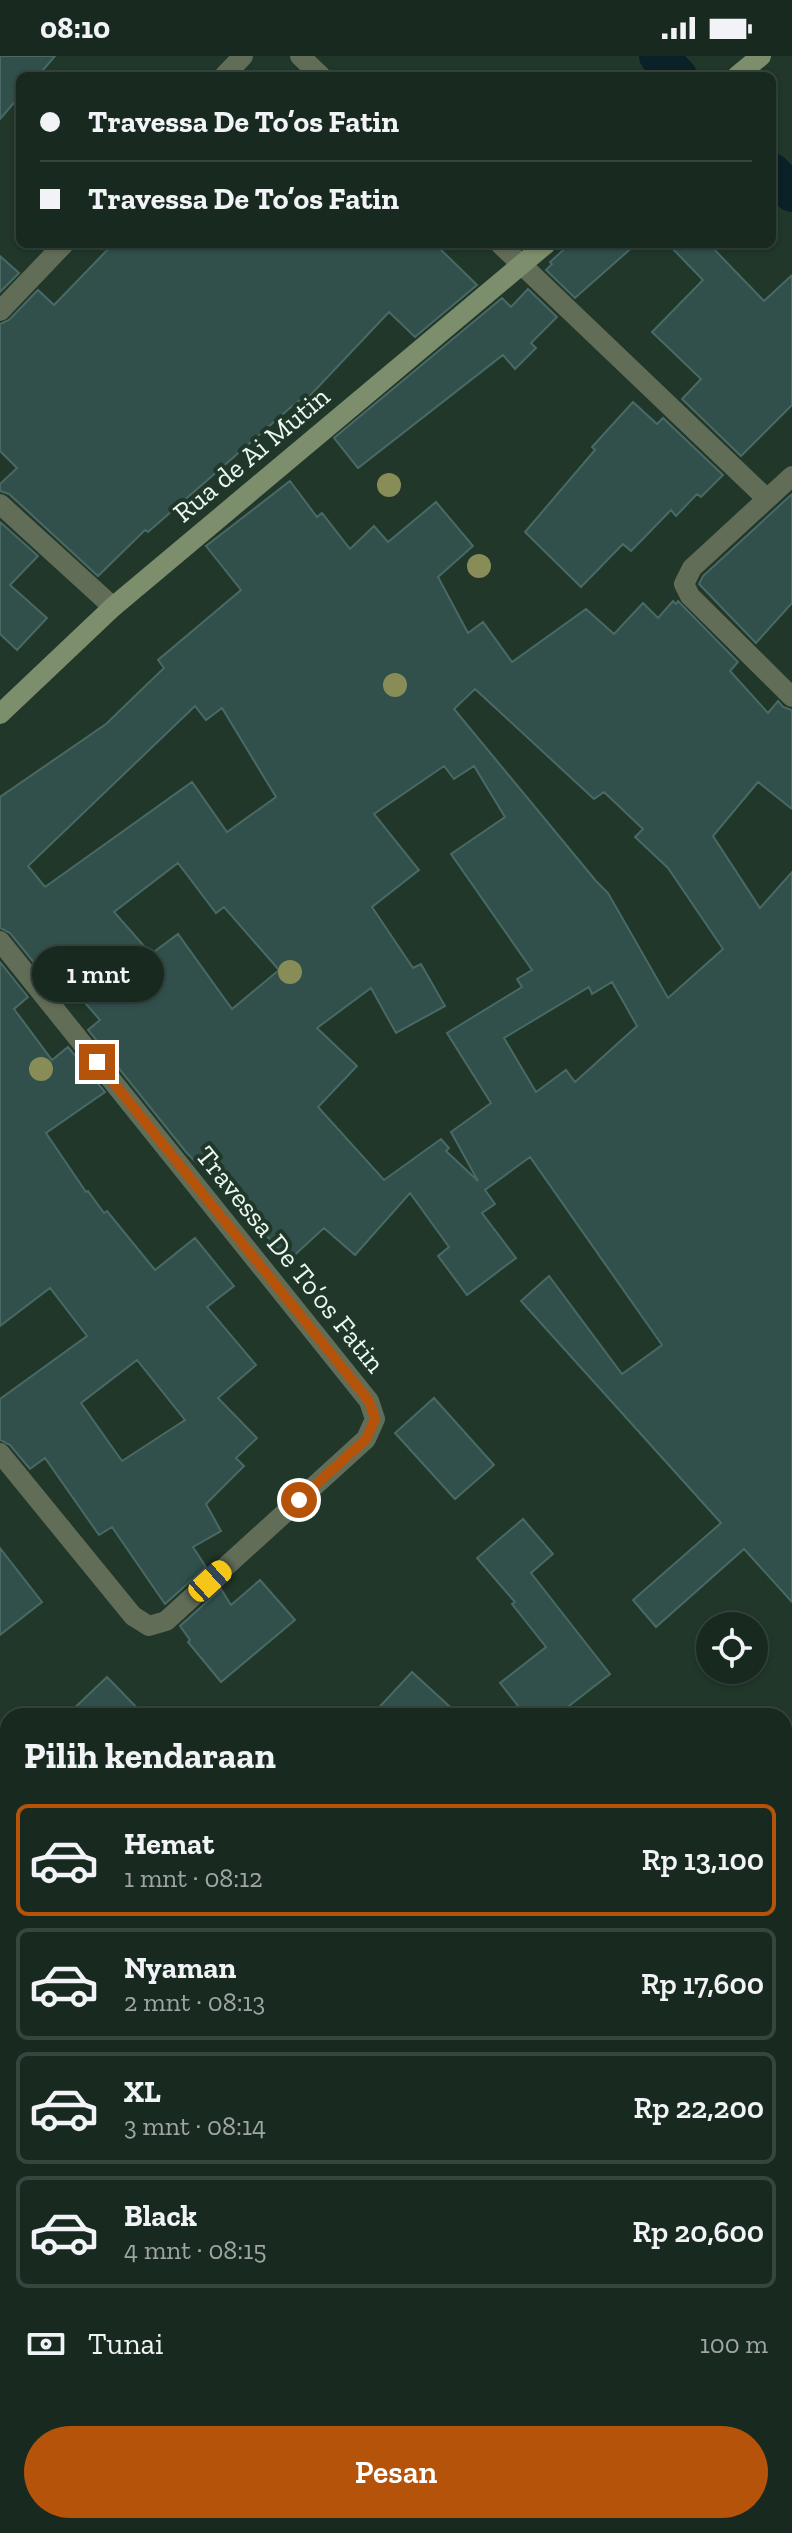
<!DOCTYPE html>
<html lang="id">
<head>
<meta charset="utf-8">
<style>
	body { margin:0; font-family:"Zilla Slab",serif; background:#25352d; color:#f1f3f6; height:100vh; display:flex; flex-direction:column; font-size:30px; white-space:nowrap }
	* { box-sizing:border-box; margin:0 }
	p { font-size:26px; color:#9fa6a5 }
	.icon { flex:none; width:44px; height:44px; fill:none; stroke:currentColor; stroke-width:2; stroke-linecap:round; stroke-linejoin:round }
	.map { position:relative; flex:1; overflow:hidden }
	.panel { position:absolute; left:0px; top:1652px; width:792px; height:826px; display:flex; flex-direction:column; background:#182920; border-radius:24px 24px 0 0; box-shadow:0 2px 6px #0004,0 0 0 2px #36453e }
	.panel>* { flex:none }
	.top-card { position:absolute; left:16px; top:16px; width:760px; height:176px; border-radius:12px; box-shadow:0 2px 6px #0004,0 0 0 2px #36453e; display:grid; align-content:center; height:176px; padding:0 24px; background:#182920 }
	.buttons { position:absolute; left:696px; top:1556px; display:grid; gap:16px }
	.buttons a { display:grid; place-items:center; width:72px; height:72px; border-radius:50%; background:#182920; box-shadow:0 2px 6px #0004,0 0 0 2px #36453e; font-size:40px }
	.end { position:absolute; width:36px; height:36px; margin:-18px; border:10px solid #b45309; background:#fff; box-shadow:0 0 0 4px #fff }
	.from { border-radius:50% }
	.bubble { position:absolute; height:56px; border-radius:28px; background:#182920; box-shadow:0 2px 6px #0004,0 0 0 2px #36453e; font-size:26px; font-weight:600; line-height:56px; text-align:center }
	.car { position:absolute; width:24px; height:48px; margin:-24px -12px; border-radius:10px; box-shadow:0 0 6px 2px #0007; background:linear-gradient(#f5c518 24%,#345 0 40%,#f5c518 0 76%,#345 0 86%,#f5c518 0) }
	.top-card b { display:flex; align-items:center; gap:28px; height:76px; font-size:30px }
	.top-card b+b { border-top:2px solid #36453e }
	.top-card i { width:20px; height:20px; background:#f1f3f6 }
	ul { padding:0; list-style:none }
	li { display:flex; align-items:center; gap:24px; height:112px; margin:0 16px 12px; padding:0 8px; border:4px solid #36453e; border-radius:12px }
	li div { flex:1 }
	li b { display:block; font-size:30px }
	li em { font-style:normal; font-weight:600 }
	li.on { border-color:#b45309 }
	li>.icon { width:72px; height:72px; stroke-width:1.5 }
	h2 { padding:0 24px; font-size:36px; line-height:96px }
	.pay { display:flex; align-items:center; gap:20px; height:88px; padding:0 24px; font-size:30px }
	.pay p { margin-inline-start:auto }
	.button { display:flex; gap:16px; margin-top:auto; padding:16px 24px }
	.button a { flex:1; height:92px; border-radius:48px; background:#b45309; color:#fff; font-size:32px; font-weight:600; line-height:92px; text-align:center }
	.status { display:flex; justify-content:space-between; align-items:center; height:56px; padding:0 40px; background:#182920; direction:ltr }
	.status svg { height:22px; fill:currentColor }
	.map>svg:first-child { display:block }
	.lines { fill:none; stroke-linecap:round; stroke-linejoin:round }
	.canal { stroke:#0a2127; stroke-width:38 }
	.building { fill:#31504c; stroke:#496965; stroke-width:2; fill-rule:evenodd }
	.lane { stroke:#626d58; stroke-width:20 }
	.street { stroke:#626d58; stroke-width:20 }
	.secondary { stroke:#7d8e6d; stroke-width:20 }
	.tree { fill:#888c57 }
	.route { stroke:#b45309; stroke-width:10 }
	.labels { text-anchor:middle; stroke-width:8; stroke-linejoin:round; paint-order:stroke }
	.street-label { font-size:28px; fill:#eaf8ef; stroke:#20372a }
</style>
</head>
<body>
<div class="status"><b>08:10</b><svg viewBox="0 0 49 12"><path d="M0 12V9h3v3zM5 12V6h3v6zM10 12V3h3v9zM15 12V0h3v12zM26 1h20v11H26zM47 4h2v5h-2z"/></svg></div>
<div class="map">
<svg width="792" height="2477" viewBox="0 0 792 2477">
	<rect width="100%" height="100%" fill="#20372a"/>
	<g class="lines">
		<path class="canal" d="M 658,0 L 678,20
			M 772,116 L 792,137"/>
	</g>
	<path class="building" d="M 0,0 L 55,0 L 38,20 L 20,20 L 20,40 L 0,63 Z
		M 113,188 L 435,188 L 477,229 L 415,281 L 389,256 L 305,345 L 303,342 L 291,351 L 148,476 L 145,474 L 98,520 L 9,438 L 0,435 L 0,428 L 17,412 L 0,395 L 0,268 L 9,264 L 38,234 L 54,249 Z
		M 570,188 L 636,188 L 575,242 L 546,214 L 552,208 L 550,206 Z
		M 668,188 L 709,188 L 764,245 L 792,219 L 792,349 L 741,400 L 682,343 L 701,323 L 652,276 L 703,224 Z
		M 0,200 L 19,217 L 0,236 Z
		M 528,233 L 557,261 L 531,287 L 536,292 L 515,313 L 503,299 L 358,412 L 334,382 L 502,242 L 511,251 Z
		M 633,346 L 657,368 L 663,362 L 723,419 L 701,441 L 697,438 L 676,460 L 671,454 L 631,495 L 623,488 L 581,531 L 525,476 L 595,394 L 592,391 Z
		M 290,425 L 317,461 L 322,457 L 350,493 L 374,470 L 388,486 L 436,446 L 473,490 L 438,521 L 468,577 L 483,566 L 512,606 L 586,553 L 614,578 L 643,547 L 658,562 L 673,545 L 676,548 L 678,545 L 738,606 L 730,615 L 768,657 L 778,645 L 783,651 L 792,654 L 792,753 L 758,726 L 713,780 L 760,852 L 792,816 L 792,1546 L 744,1493 L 656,1571 L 633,1544 L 721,1467 L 521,1245 L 549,1220 L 622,1318 L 662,1289 L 530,1101 L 485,1134 L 495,1148 L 482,1157 L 516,1202 L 467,1239 L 438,1200 L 449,1191 L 410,1137 L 355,1199 L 324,1172 L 288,1205 L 210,1113 L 206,1117 L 186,1096 L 88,974 L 100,964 L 59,917 L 49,925 L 10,877 L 0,872 L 0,741 L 106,668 L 164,612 L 158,604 L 241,534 L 206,490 ZM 475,633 L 594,743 L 604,736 L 643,773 L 635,781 L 668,812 L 723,893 L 668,942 L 608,837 L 596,825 L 454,653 ZM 195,650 L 206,664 L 222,652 L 276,741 L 227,776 L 192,726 L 45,831 L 28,810 ZM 444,710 L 454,723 L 474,710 L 505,761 L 451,798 L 532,914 L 517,923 L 522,931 L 447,977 L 491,1047 L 451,1076 L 478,1125 L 446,1095 L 449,1092 L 441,1083 L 384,1124 L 318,1051 L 357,1010 L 317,972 L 371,932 L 396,977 L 445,950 L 421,908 L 413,912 L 372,851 L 419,814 L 374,758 ZM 178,807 L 216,857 L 224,851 L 279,914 L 232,953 L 178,878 L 151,898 L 114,856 ZM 612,926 L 637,970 L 575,1026 L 566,1014 L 536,1036 L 504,982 L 589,931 L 592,938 Z
		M 792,438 L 792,547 L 756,587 L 699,528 L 703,520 Z
		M 0,466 L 38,500 L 10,529 L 47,562 L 17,594 L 0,578 Z
		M 0,906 L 28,941 L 14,953 L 52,1004 L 68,991 L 105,1036 L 46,1077 L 86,1136 L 88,1135 L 104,1157 L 107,1155 L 155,1214 L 195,1182 L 234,1230 L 207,1251 L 256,1309 L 218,1342 L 257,1382 L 236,1402 L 244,1410 L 206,1448 L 221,1475 L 193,1491 L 206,1511 L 165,1548 L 112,1471 L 99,1479 L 45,1402 L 30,1413 L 10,1389 L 0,1384 L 0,1343 L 87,1280 L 50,1232 L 0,1270 ZM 137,1304 L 185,1364 L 122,1405 L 81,1347 Z
		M 434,1342 L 494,1409 L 455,1443 L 395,1377 Z
		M 523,1463 L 553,1498 L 531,1517 L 610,1618 L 556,1660 L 526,1660 L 500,1627 L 546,1591 L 512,1548 L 515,1546 L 477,1502 Z
		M 0,1492 L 42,1546 L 0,1579 Z
		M 260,1524 L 295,1564 L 221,1626 L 188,1586 L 190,1584 L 180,1570 L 221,1533 L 231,1549 Z
		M 412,1616 L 460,1660 L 371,1660 Z
		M 107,1621 L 145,1660 L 66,1660 Z"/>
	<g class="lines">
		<path class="lane" d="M 0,2083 L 8,2075"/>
		<path class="street" d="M 300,0 L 321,20
			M 224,20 L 243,0
			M 500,188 L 766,442
			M 0,255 L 64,188
			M 792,420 L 692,512 L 684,528 L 690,540 L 792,641
			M 0,448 L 113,551
			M 0,885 L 369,1345 L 375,1363 L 366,1383 L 166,1565 L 149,1570 L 133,1560 L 0,1397"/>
		<path class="secondary" d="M 737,20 L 761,0
			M 0,658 L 113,551 L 546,188
			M 0,2255 L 8,2261
			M 0,2339 L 8,2344
			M 186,2470 L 196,2477
			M 301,2470 L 311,2477"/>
	</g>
	<g class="tree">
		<circle cx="389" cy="429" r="12"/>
		<circle cx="479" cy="510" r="12"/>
		<circle cx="395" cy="629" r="12"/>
		<circle cx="290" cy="916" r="12"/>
		<circle cx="41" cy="1013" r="12"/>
	</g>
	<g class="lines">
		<path class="route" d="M 97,1006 L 369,1345 L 375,1363 L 366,1383 L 299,1444"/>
	</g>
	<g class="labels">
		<g class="street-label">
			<text transform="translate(251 398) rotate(-40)" y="10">Rua de Ai Mutin</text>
			<text transform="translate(291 1203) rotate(51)" y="10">Travessa De To’os Fatin</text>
		</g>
	</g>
</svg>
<div class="buttons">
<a><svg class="icon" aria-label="locate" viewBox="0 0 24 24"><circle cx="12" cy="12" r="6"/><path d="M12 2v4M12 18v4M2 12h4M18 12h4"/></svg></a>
</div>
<i class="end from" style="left:299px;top:1444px"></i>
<i class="end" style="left:97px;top:1006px"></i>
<div class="bubble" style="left:32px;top:890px;width:132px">1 mnt</div>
<i class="car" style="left:210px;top:1525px;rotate:48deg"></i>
<div class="top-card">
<b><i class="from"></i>Travessa De To’os Fatin</b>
<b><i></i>Travessa De To’os Fatin</b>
</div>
<section class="panel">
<h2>Pilih kendaraan</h2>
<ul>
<li class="on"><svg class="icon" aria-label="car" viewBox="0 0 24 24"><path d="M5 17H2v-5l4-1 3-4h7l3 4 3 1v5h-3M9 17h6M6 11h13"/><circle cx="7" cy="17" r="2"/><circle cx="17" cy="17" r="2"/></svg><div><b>Hemat</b><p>1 mnt · 08:12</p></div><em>Rp 13,100</em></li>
<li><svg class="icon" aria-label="car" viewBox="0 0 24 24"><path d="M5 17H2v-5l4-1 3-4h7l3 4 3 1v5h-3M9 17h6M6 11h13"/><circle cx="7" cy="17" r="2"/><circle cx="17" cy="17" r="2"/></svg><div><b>Nyaman</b><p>2 mnt · 08:13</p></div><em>Rp 17,600</em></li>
<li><svg class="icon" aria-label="car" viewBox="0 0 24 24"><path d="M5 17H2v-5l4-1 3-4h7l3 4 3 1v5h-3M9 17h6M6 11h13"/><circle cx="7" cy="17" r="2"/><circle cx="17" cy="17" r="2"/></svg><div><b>XL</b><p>3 mnt · 08:14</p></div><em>Rp 22,200</em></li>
<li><svg class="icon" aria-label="car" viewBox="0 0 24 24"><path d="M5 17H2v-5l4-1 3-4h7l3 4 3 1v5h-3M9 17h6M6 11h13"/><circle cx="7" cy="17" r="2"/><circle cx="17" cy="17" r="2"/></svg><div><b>Black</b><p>4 mnt · 08:15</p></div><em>Rp 20,600</em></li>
</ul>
<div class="pay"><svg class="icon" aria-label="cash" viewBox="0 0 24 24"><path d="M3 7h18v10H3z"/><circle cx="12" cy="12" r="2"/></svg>Tunai<p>100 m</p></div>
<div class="button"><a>Pesan</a></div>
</section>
</div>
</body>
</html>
